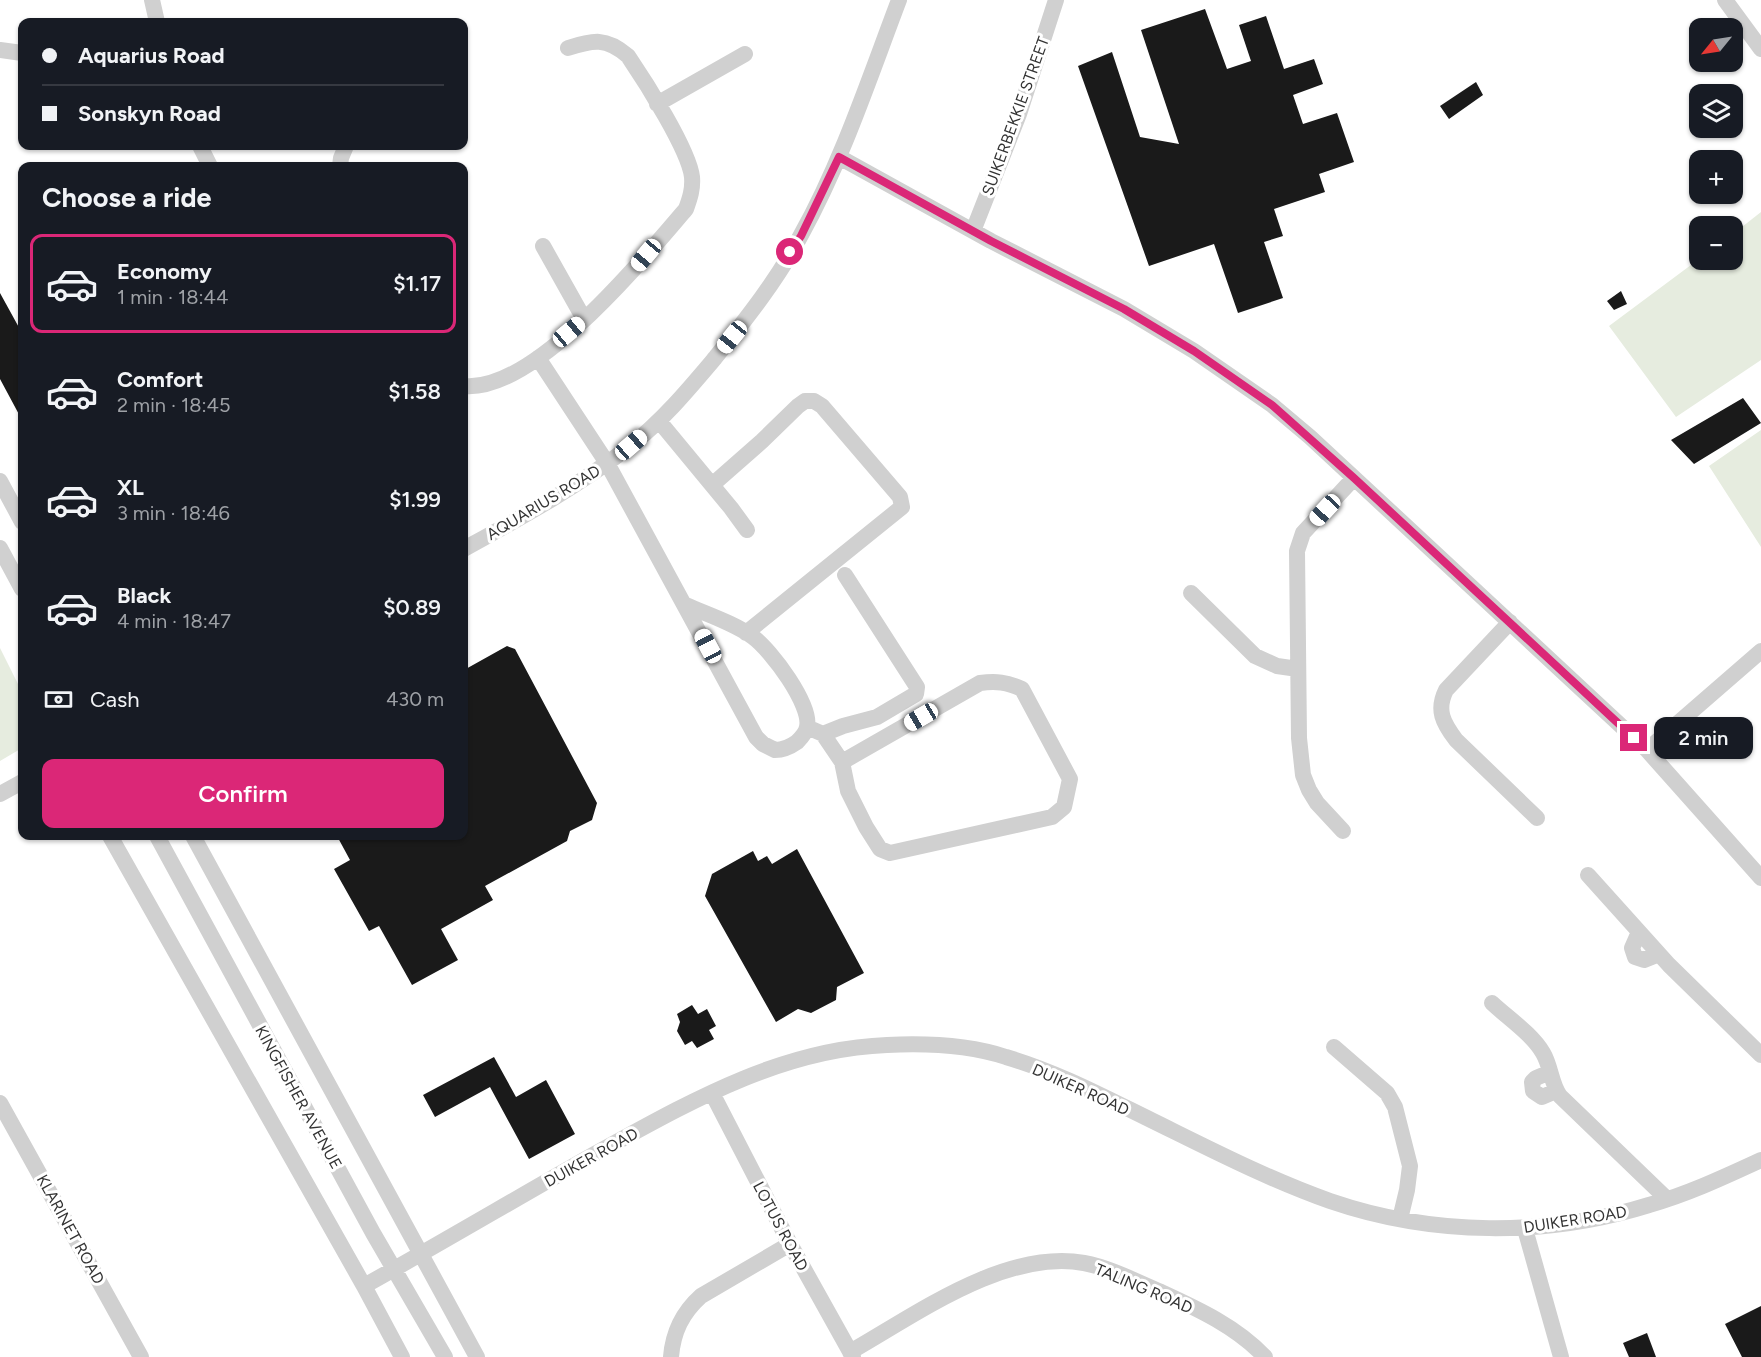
<!DOCTYPE html>
<html lang="en">
<head>
<meta charset="utf-8">
<style>
	body { margin:0; font-family:Figtree,sans-serif; background:#20242c; color:#f1f3f6; height:100vh; display:flex; flex-direction:column; font-size:22px; white-space:nowrap }
	* { box-sizing:border-box; margin:0 }
	p { font-size:20px; color:#9ea1a6 }
	.icon { flex:none; width:33px; height:33px; fill:none; stroke:currentColor; stroke-width:2; stroke-linecap:round; stroke-linejoin:round }
	.map { position:relative; flex:1; overflow:hidden }
	.sheet { position:absolute; left:18px; top:162px; width:450px; height:678px; display:flex; flex-direction:column; background:#171b24; border-radius:12px; box-shadow:0 2px 4px #0004 }
	.sheet>* { flex:none }
	.banner { position:absolute; left:18px; top:18px; width:450px; height:132px; border-radius:12px; box-shadow:0 2px 4px #0004; display:grid; align-content:center; height:132px; padding:0 24px; background:#171b24 }
	.needle { width:39px; rotate:240deg }
	.fabs { position:absolute; left:1689px; top:18px; display:grid; gap:12px }
	.fabs a { display:grid; place-items:center; width:54px; height:54px; border-radius:12px; background:#171b24; box-shadow:0 2px 4px #0004; font-size:30px }
	.end { position:absolute; width:27px; height:27px; margin:-14px; border:8px solid #db2777; background:#fff; box-shadow:0 0 0 3px #fff }
	.from { border-radius:50% }
	.bubble { position:absolute; height:42px; border-radius:12px; background:#171b24; box-shadow:0 2px 4px #0004; font-size:20px; font-weight:600; line-height:42px; text-align:center }
	.car { position:absolute; width:18px; height:36px; margin:-18px -9px; border-radius:8px; box-shadow:0 0 4px 2px #0007; background:linear-gradient(#fff 24%,#345 0 40%,#fff 0 76%,#345 0 86%,#fff 0) }
	.banner b { display:flex; align-items:center; gap:21px; height:57px; font-size:22px }
	.banner b+b { border-top:2px solid #363941 }
	.banner i { width:15px; height:15px; background:#f1f3f6 }
	ul { padding:0; list-style:none }
	li { display:flex; align-items:center; gap:18px; height:99px; margin:0 12px 9px; padding:0 12px; border:3px solid transparent; border-radius:12px }
	li div { flex:1 }
	li b { display:block; font-size:22px }
	li em { font-style:normal; font-weight:600 }
	li.current { border-color:#db2777 }
	li>.icon { width:54px; height:54px; stroke-width:1.5 }
	h2 { padding:0 24px; font-size:27px; line-height:72px }
	.pay { display:flex; align-items:center; gap:15px; height:66px; padding:0 24px; font-size:22px }
	.pay p { margin-inline-start:auto }
	.cta { display:flex; gap:12px; margin-top:auto; padding:12px 24px }
	.cta a { flex:1; height:69px; border-radius:12px; background:#db2777; color:#fff; font-size:24px; font-weight:600; line-height:69px; text-align:center }
	.map>svg:first-child { display:block }
	.green { fill:#e6ecdf }
	.building { fill:#1a1a1a }
	.lines { fill:none; stroke-linecap:round; stroke-linejoin:round }
	.minor { stroke:#d0d0d0; stroke-width:16 }
	.route { stroke:#db2777; stroke-width:8 }
	.labels { text-anchor:middle; stroke-width:6; stroke-linejoin:round; paint-order:stroke }
	.street-label { font-size:16px; fill:#333; stroke:#fff }
</style>
</head>
<body>
<div class="map">
<svg width="1761" height="1357" viewBox="0 0 1761 1357">
	<rect width="100%" height="100%" fill="#fff"/>
	<path class="green" d="M 1761,212 L 1761,360 L 1676,417 L 1609,326 L 1699,259 L 1732,260 L 1733,234 Z
		M 1761,430 L 1761,547 L 1709,466 Z
		M 0,648 L 22,692 L 22,748 L 0,761 Z"/>
	<path class="building" d="M 1205,9 L 1227,69 L 1251,61 L 1239,25 L 1266,16 L 1284,69 L 1314,59 L 1323,84 L 1293,95 L 1303,124 L 1337,113 L 1354,162 L 1319,174 L 1325,192 L 1274,209 L 1283,236 L 1264,242 L 1283,298 L 1238,313 L 1214,244 L 1149,266 L 1078,66 L 1112,52 L 1140,137 L 1179,144 L 1141,30 Z
		M 1476,82 L 1483,95 L 1449,119 L 1440,106 Z
		M 1621,291 L 1627,304 L 1614,310 L 1607,301 Z
		M 0,293 L 22,333 L 22,420 L 0,379 Z
		M 1743,398 L 1761,423 L 1694,464 L 1671,440 Z
		M 507,646 L 515,649 L 597,803 L 592,820 L 570,831 L 567,841 L 485,886 L 493,900 L 441,929 L 458,960 L 412,985 L 379,926 L 369,931 L 334,869 L 350,860 L 337,836 L 464,836 L 464,670 Z
		M 797,849 L 864,973 L 837,987 L 836,1000 L 811,1013 L 798,1009 L 776,1022 L 705,896 L 712,874 L 753,851 L 758,861 L 767,856 L 772,864 Z
		M 692,1005 L 698,1014 L 707,1009 L 716,1026 L 709,1030 L 714,1039 L 697,1048 L 692,1041 L 685,1045 L 677,1031 L 680,1022 L 677,1014 Z
		M 494,1057 L 516,1097 L 546,1080 L 575,1134 L 529,1159 L 490,1087 L 435,1117 L 423,1095 Z
		M 1761,1306 L 1761,1357 L 1742,1357 L 1725,1324 Z
		M 1647,1333 L 1656,1357 L 1629,1357 L 1623,1343 Z"/>
	<g class="lines">
		<path class="minor" d="M 152,0 L 157,22
			M 1725,0 L 1761,49
			M 0,50 L 22,53
			M 657,104 L 745,54
			M 200,146 L 210,166
			M 839,157 L 991,241 L 1124,309 L 1194,351 L 1272,405 L 1310,437 L 1647,750 L 1761,878
			M 340,166 L 341,158 L 346,146
			M 973,231 L 1019,114 L 1056,0
			M 543,246 L 584,319
			M 538,358 L 607,463 L 756,737 L 763,744 L 775,750 C 784,750 790,747 797,742 C 801,738 806,733 807,727 C 812,705 771,650 753,637 C 734,623 708,615 686,605
			M 464,386 C 534,393 643,259 686,209 C 690,198 693,189 692,177 C 689,150 645,81 628,56 C 606,37 593,40 568,48
			M 659,421 L 731,508 L 747,530
			M 0,481 L 22,522
			M 712,485 L 762,441 L 798,406 L 805,401 L 814,401 L 822,406 L 900,497 L 902,507 L 746,633
			M 0,548 L 22,589
			M 464,549 C 520,518 579,486 630,446 C 663,420 688,390 715,358 C 746,319 778,279 801,235 C 842,161 869,79 899,0
			M 1191,593 L 1255,656 L 1277,666 L 1298,669
			M 1510,622 L 1446,690 C 1436,710 1443,723 1456,740 L 1537,818
			M 807,727 L 823,734 L 842,762 L 848,791 L 866,827 L 880,849 L 890,853 L 1052,817 L 1064,807 L 1070,779 L 1022,689 C 1007,682 996,681 980,683 L 842,762
			M 823,734 L 843,726 L 877,717 L 916,694 L 917,687 L 845,575
			M 1647,750 L 1761,651
			M 0,794 L 22,782
			M 1343,831 L 1317,803 L 1309,790 L 1303,775 L 1299,738 L 1297,551 L 1303,533 L 1354,478
			M 110,836 L 364,1286 L 402,1357
			M 157,836 L 373,1233 L 445,1357
			M 193,836 L 477,1357
			M 1588,875 L 1669,965 L 1761,1055
			M 1639,932 L 1632,948 L 1635,957 L 1644,960 L 1659,954
			M 1492,1003 C 1508,1018 1532,1034 1543,1053 C 1551,1066 1551,1084 1560,1096 L 1667,1199
			M 1334,1047 L 1387,1093 L 1395,1107 L 1410,1166 L 1407,1190 L 1400,1219
			M 1550,1072 L 1536,1078 L 1532,1082 L 1533,1091 L 1542,1097 L 1556,1091
			M 712,1093 L 790,1244 L 853,1357
			M 0,1103 L 141,1357
			M 1525,1229 L 1561,1357
			M 364,1286 C 441,1243 517,1198 593,1155 C 686,1104 779,1049 887,1045 C 926,1043 969,1045 1006,1057 C 1057,1072 1104,1097 1151,1120 C 1210,1149 1268,1179 1330,1201 C 1432,1236 1546,1237 1649,1205 C 1688,1194 1724,1177 1761,1160
			M 850,1352 C 917,1314 1005,1249 1084,1263 C 1111,1268 1137,1282 1161,1292 C 1198,1309 1237,1327 1265,1357
			M 671,1357 C 673,1332 682,1313 701,1296 L 790,1244"/>
	</g>
	<g class="lines">
		<path class="route" d="M 790,252 L 801,236 L 839,157 L 991,241 L 1124,309 L 1194,351 L 1272,405 L 1354,478 L 1634,738"/>
	</g>
	<g class="labels">
		<g class="street-label">
			<text transform="translate(1015 116) rotate(-70)" y="6">SUIKERBEKKIE STREET</text>
			<text transform="translate(543 502) rotate(-31)" y="6">AQUARIUS ROAD</text>
			<text transform="translate(1081 1089) rotate(24)" y="6">DUIKER ROAD</text>
			<text transform="translate(299 1097) rotate(61)" y="6">KINGFISHER AVENUE</text>
			<text transform="translate(591 1157) rotate(-29)" y="6">DUIKER ROAD</text>
			<text transform="translate(1575 1219) rotate(-9)" y="6">DUIKER ROAD</text>
			<text transform="translate(781 1226) rotate(62)" y="6">LOTUS ROAD</text>
			<text transform="translate(71 1229) rotate(61)" y="6">KLARINET ROAD</text>
			<text transform="translate(1144 1288) rotate(23)" y="6">TALING ROAD</text>
		</g>
	</g>
</svg>
<div class="fabs">
<a><svg class="needle" viewBox="-14 -14 28 28"><path d="M0-13l5 13h-10z" fill="#e53935"/><path d="M0 13l5-13h-10z" fill="#9ea1a6"/></svg></a>
<a><svg class="icon" aria-label="layers" viewBox="0 0 24 24"><path d="M12 4l9 5-9 5-9-5zM3 14l9 5 9-5"/></svg></a>
<a>+</a>
<a>−</a>
</div>
<i class="end from" style="left:790px;top:252px"></i>
<i class="end" style="left:1634px;top:738px"></i>
<div class="bubble" style="left:1654px;top:717px;width:99px">2 min</div>
<i class="car" style="left:646px;top:255px;rotate:220deg"></i>
<i class="car" style="left:569px;top:332px;rotate:50deg"></i>
<i class="car" style="left:732px;top:337px;rotate:219deg"></i>
<i class="car" style="left:631px;top:445px;rotate:49deg"></i>
<i class="car" style="left:1325px;top:510px;rotate:223deg"></i>
<i class="car" style="left:708px;top:646px;rotate:332deg"></i>
<i class="car" style="left:921px;top:717px;rotate:240deg"></i>
<div class="banner">
<b><i class="from"></i>Aquarius Road</b>
<b><i></i>Sonskyn Road</b>
</div>
<section class="sheet">
<h2>Choose a ride</h2>
<ul>
<li class="current"><svg class="icon" aria-label="car" viewBox="0 0 24 24"><path d="M5 17H2v-5l4-1 3-4h7l3 4 3 1v5h-3M9 17h6M6 11h13"/><circle cx="7" cy="17" r="2"/><circle cx="17" cy="17" r="2"/></svg><div><b>Economy</b><p>1 min · 18:44</p></div><em>$1.17</em></li>
<li><svg class="icon" aria-label="car" viewBox="0 0 24 24"><path d="M5 17H2v-5l4-1 3-4h7l3 4 3 1v5h-3M9 17h6M6 11h13"/><circle cx="7" cy="17" r="2"/><circle cx="17" cy="17" r="2"/></svg><div><b>Comfort</b><p>2 min · 18:45</p></div><em>$1.58</em></li>
<li><svg class="icon" aria-label="car" viewBox="0 0 24 24"><path d="M5 17H2v-5l4-1 3-4h7l3 4 3 1v5h-3M9 17h6M6 11h13"/><circle cx="7" cy="17" r="2"/><circle cx="17" cy="17" r="2"/></svg><div><b>XL</b><p>3 min · 18:46</p></div><em>$1.99</em></li>
<li><svg class="icon" aria-label="car" viewBox="0 0 24 24"><path d="M5 17H2v-5l4-1 3-4h7l3 4 3 1v5h-3M9 17h6M6 11h13"/><circle cx="7" cy="17" r="2"/><circle cx="17" cy="17" r="2"/></svg><div><b>Black</b><p>4 min · 18:47</p></div><em>$0.89</em></li>
</ul>
<div class="pay"><svg class="icon" aria-label="cash" viewBox="0 0 24 24"><path d="M3 7h18v10H3z"/><circle cx="12" cy="12" r="2"/></svg>Cash<p>430 m</p></div>
<div class="cta"><a>Confirm</a></div>
</section>
</div>
</body>
</html>
